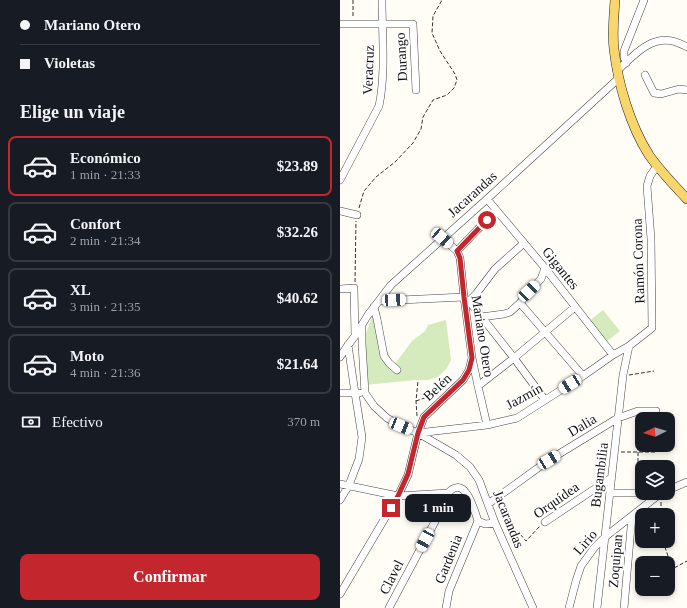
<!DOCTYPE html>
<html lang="es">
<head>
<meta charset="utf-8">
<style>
	body { margin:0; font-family:Georgia,serif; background:#20242c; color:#f1f3f6; height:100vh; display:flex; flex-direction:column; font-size:15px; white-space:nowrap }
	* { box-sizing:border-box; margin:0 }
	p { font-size:13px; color:#9ea1a6 }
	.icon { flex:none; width:22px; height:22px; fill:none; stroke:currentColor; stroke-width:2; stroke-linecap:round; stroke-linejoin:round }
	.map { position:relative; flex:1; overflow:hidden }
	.sheet { display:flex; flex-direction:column; background:#171b24; width:340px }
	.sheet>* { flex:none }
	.guide { display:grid; align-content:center; height:88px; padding:0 20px; background:#171b24 }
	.needle { width:26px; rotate:265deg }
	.fabs { position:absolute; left:295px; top:412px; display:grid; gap:8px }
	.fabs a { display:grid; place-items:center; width:40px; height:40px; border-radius:8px; background:#171b24; box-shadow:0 2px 6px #0003; font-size:20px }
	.end { position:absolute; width:18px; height:18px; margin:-9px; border:5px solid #c4262e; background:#fff; box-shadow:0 0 0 2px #fff }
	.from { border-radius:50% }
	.bubble { position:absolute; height:28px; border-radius:8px; background:#171b24; box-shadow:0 2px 6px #0003; font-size:13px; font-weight:700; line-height:28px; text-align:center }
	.car { position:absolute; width:12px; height:24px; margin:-12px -6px; border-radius:5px; box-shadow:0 0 3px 1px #0007; background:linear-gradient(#fff 24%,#345 0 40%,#fff 0 76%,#345 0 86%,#fff 0) }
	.guide b { display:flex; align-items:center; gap:14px; height:38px; font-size:15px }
	.guide b+b { border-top:1px solid #363941 }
	.guide i { width:10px; height:10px; background:#f1f3f6 }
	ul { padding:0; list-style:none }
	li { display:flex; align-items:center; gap:12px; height:60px; margin:0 8px 6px; padding:0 12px; border:2px solid #363941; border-radius:8px }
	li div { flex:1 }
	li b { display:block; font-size:15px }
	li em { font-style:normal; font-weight:700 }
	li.selected { border-color:#c4262e }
	li>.icon { width:36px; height:36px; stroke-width:1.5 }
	h2 { padding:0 20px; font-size:18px; line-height:48px }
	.pay { display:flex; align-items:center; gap:10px; height:44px; padding:0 20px; font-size:15px }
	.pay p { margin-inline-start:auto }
	.primary-button { display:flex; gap:8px; margin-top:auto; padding:8px 20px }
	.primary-button a { flex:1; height:46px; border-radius:8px; background:#c4262e; color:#fff; font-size:16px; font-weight:700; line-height:46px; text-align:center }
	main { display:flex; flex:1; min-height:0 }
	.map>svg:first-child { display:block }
	.green { fill:#d5ebbd }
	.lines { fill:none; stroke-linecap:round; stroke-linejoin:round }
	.minor-casing { stroke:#444; stroke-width:8 }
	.major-casing { stroke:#222; stroke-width:10 }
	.path { stroke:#333; stroke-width:1; stroke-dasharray:4 2; stroke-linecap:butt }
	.minor { stroke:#fff; stroke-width:7 }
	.major { stroke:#f9d66b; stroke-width:9 }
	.route { stroke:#c4262e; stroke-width:5 }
	.labels { text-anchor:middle; stroke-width:4; stroke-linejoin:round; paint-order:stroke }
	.street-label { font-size:14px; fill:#111; stroke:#fff }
</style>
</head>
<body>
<main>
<section class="sheet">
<div class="guide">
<b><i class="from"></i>Mariano Otero</b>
<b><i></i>Violetas</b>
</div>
<h2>Elige un viaje</h2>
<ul>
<li class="selected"><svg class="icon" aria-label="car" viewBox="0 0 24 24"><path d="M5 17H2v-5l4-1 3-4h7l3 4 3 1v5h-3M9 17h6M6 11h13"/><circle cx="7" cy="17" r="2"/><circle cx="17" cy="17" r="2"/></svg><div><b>Económico</b><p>1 min · 21:33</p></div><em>$23.89</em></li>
<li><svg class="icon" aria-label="car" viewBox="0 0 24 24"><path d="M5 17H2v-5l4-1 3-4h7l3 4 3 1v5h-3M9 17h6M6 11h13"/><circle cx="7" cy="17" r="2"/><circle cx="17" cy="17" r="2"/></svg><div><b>Confort</b><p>2 min · 21:34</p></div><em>$32.26</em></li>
<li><svg class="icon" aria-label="car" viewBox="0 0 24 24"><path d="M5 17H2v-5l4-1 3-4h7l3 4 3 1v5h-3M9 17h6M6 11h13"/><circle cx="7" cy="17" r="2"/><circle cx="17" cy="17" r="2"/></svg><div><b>XL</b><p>3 min · 21:35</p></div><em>$40.62</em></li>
<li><svg class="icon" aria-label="car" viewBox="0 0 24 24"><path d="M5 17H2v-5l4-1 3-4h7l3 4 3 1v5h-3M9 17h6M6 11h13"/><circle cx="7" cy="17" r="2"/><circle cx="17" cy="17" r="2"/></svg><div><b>Moto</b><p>4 min · 21:36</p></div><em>$21.64</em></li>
</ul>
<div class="pay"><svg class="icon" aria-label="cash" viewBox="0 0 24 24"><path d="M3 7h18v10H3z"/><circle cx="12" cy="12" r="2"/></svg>Efectivo<p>370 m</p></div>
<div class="primary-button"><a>Confirmar</a></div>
</section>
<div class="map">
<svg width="347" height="608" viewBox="0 0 347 608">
	<rect width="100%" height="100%" fill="#fffdf5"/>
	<path class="green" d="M 263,310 L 280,331 L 266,342 L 249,321 Z
		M 32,316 L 54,365 L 72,341 L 85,331 L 88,325 L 106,320 L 111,360 L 107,368 L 98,377 L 88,380 L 75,380 L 25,385 L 26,334 Z"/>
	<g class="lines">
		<defs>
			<path id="minor" d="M 0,24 L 73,24 L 76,90
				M 286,63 L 284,57 L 284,51 L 304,0
				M 277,71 C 293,56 311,34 336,42 C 339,43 343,45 347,47
				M 305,75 L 314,93 L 321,94 L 339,89 L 347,90
				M 0,180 L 39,106 C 46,72 42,35 42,0
				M 147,199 L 205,268 L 273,355
				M 0,211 L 17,215
				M 102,238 L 117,251 L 120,258 L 124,297 L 132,358 L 138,386 L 147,425
				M 117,251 L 137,230 L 157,211
				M 0,289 L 14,288 L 15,336
				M 39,301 L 124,297
				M 129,301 L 174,358 L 205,400
				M 127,303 L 136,294 L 155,269 L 184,243
				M 180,303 L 243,376
				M 34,307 L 37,319 L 44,356 L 49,363 L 57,370
				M 141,317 L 164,314 L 170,312 L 180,303 L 189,291 L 201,279 L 205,268
				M 22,326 L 22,344 L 25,393 L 34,406 L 47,418 L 61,426 L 78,433 L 116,455 L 130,467 L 139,480 L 155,523 L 193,608
				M 0,357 L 8,345 L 15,336 L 28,315 L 51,285 L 147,199 L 279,78
				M 138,386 L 174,358 L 235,307
				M 0,393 L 19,393
				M 78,433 L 147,425 L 177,418 L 243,376 L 273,355 L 289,346 L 312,328 L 311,239 L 307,186 L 310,176 L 317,166
				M 0,484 L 58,496 L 108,493 C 125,474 134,509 138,521 L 145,524 L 155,523
				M 328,490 L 347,482
				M 270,493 L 302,493
				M 0,500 L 9,485 L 19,459 L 22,437 L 15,393 L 8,345
				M 148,504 L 209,460 L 278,418 L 298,411 L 316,411
				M 205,522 L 271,478
				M 0,594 L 58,496 L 68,475 L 78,433 L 84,417 L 123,380 L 129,370 L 132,358
				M 49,608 L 99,514 L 108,493
				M 106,608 L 109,591 L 138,521
				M 229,608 L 236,581 L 241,566 L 254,548 L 265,537 L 321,493
				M 257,608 L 283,375 L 289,346
				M 284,608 L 292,516"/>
			<path id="major" d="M 275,0 C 274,16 272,33 274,49 C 278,84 290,125 309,155 C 320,171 334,185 347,199"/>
		</defs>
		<use href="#minor" class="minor-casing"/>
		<use href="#major" class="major-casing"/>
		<path class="path" d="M 13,0 L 13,17
			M 19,208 L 24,191 L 36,177 L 55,162 L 73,143 L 81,129 L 83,117 L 93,100 L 107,95 L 114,88 L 117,80 L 115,74 L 100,51 L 92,33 L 93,16 L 102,0
			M 15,282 L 16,221
			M 289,375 L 314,371
			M 76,401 L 99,393
			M 77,416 L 76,401 L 78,381
			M 281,452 L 316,452
			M 298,486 L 298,417
			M 321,502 L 321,515
			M 167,531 L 174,527 L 186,541 L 200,526
			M 323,541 L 331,565 L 334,568 L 347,561"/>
		<use href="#minor" class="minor"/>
		<use href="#major" class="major"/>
	</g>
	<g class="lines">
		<path class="route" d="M 51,508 L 58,496 L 68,474 L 78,433 L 84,417 L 123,380 L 129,370 L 132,358 L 124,297 L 120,258 L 117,251 L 147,220"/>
	</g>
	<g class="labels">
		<g class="street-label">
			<text transform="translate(61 57) rotate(-93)" y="5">Durango</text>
			<text transform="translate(28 70) rotate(-88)" y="5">Veracruz</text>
			<text transform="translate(132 194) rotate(-42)" y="5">Jacarandas</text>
			<text transform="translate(298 261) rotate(-92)" y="5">Ramón Corona</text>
			<text transform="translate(221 268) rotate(51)" y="5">Gigantes</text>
			<text transform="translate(143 336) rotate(81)" y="5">Mariano Otero</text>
			<text transform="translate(97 387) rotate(-43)" y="5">Belén</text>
			<text transform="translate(184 396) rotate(-29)" y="5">Jazmín</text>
			<text transform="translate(242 425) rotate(-31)" y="5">Dalia</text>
			<text transform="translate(259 475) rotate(-83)" y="5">Bugambilia</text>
			<text transform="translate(216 500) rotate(-35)" y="5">Orquídea</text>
			<text transform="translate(169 519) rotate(68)" y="5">Jacarandas</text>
			<text transform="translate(245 542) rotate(-49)" y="5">Lirio</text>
			<text transform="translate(108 559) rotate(-68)" y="5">Gardenia</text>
			<text transform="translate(275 561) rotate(-85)" y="5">Zoquipan</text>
			<text transform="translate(51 577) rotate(-63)" y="5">Clavel</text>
		</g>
	</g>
</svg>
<div class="fabs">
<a><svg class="needle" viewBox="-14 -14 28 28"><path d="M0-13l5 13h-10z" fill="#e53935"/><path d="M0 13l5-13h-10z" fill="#9ea1a6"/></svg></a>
<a><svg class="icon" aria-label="layers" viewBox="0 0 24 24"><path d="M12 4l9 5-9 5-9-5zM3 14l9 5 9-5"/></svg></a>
<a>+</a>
<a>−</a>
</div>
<i class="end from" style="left:147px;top:220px"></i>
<i class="end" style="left:51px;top:508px"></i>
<div class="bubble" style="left:65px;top:494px;width:66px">1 min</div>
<i class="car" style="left:102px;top:238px;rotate:131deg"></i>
<i class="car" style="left:189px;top:291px;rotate:46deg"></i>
<i class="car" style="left:54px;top:300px;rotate:87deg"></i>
<i class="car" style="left:230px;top:384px;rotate:238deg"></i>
<i class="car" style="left:61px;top:426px;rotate:112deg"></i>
<i class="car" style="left:209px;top:460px;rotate:59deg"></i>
<i class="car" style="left:85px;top:540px;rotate:208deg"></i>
</div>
</main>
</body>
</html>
